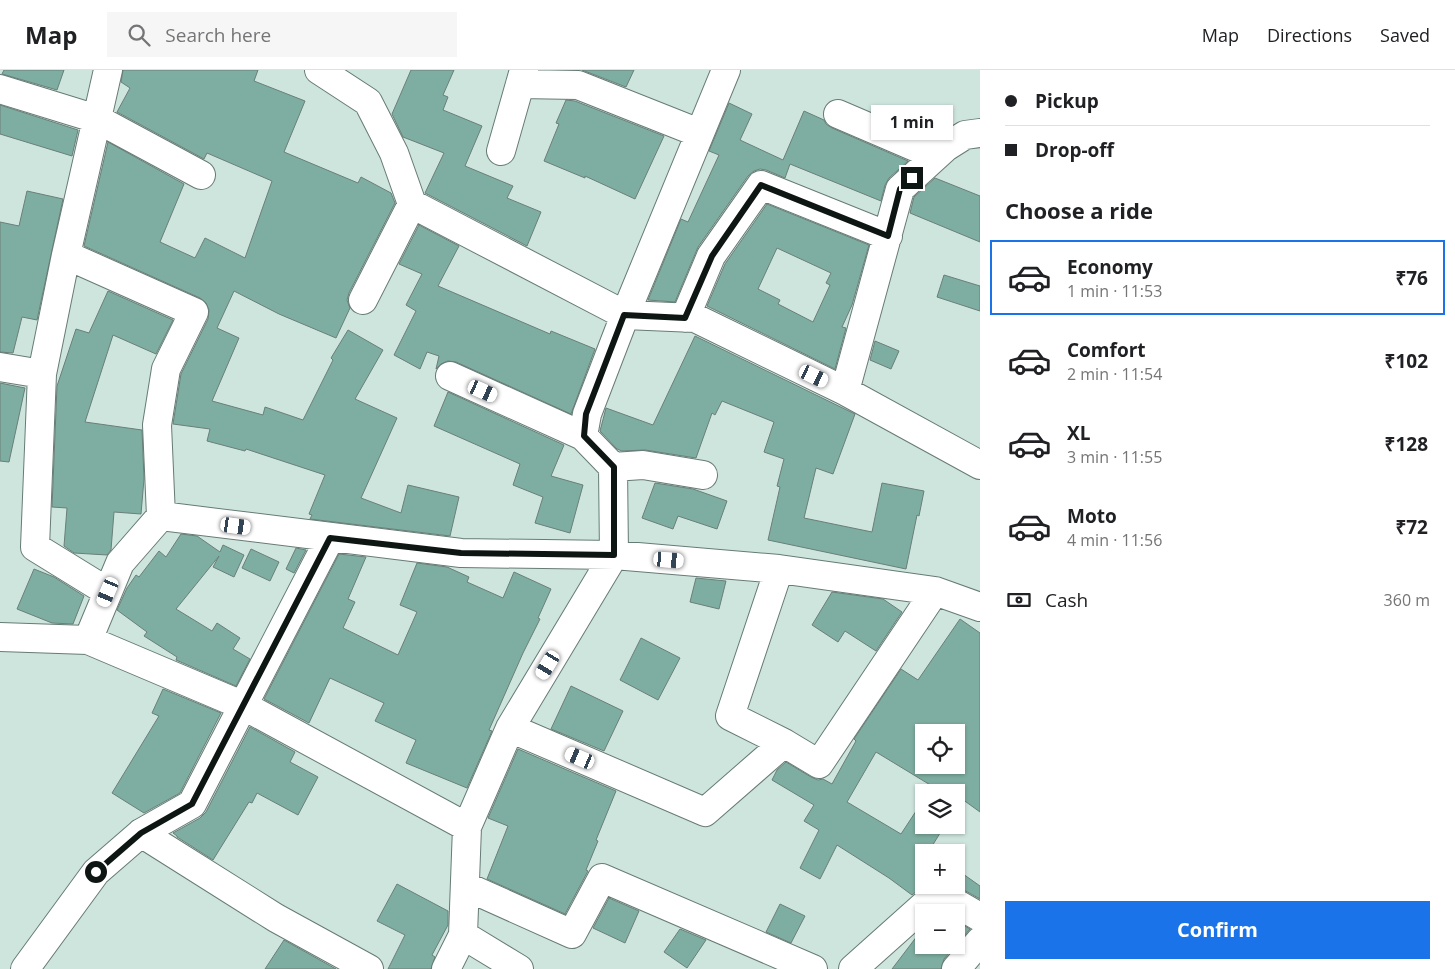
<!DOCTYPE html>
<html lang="en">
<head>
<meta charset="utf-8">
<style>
	body { margin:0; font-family:"Open Sans",sans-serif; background:#f6f6f6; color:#202124; height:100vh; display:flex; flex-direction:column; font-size:19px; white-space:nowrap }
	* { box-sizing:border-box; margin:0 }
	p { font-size:16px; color:#757577 }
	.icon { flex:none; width:28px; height:28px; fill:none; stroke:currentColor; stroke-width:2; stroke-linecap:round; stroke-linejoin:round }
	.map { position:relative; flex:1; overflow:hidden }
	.drawer { display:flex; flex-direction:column; background:#fff; width:475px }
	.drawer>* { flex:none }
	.banner { display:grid; align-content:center; height:110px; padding:0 25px; background:#fff }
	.tools { position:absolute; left:915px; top:654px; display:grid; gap:10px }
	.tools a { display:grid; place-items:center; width:50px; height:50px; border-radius:0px; background:#fff; box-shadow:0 1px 4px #0004; font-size:25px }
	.end { position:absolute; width:22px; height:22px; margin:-11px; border:6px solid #0e1614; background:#fff; box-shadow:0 0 0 2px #fff }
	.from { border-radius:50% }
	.bubble { position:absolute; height:35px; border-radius:0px; background:#fff; box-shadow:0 1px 4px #0004; font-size:16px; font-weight:700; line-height:35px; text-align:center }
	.car { position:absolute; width:15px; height:30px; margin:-15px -8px; border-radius:6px; box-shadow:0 0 4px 1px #0007; background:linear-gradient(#fff 24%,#345 0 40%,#fff 0 76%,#345 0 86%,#fff 0) }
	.banner b { display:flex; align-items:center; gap:18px; height:48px; font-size:19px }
	.banner b+b { border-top:1px solid #e0e0e0 }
	.banner i { width:12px; height:12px; background:#202124 }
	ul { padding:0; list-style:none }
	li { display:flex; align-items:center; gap:15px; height:75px; margin:0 10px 8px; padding:0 15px; border:2px solid transparent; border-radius:0px }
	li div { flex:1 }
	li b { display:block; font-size:19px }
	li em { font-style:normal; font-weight:700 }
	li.on { border-color:#1a73e8 }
	li>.icon { width:45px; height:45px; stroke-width:1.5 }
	h2 { padding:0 25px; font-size:22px; line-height:60px }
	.pay { display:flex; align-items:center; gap:12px; height:55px; padding:0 25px; font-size:19px }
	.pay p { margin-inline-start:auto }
	.cta { display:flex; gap:10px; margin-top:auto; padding:10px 25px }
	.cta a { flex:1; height:58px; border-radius:0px; background:#1a73e8; color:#fff; font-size:20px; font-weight:700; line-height:58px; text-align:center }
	header { display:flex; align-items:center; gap:30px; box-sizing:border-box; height:70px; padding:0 25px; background:#fff; border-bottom:1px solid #e0e0e0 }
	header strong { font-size:24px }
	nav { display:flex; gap:28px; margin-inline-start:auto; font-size:18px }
	.search { width:350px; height:45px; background:#f6f6f6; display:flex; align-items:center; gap:12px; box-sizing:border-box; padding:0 18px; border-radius:0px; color:#757577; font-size:19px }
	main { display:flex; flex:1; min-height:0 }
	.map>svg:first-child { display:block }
	.building { fill:#7eaea1; stroke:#6a7f79; fill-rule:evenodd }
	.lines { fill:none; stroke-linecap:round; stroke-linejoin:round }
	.minor-casing { stroke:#677b75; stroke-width:30 }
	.minor { stroke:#fff; stroke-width:28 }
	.route { stroke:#0e1614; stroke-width:6 }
</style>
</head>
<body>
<header>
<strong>Map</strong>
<div class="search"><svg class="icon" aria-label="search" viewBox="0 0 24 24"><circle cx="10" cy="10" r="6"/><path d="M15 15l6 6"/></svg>Search here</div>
<nav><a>Map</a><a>Directions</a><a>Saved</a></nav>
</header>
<main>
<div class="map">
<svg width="980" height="899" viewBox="0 0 980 899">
	<rect width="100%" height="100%" fill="#cee5de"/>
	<path class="building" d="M 4,0 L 64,0 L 57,20 L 2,4 Z
		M 123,0 L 258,0 L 254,11 L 305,31 L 284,82 L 358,113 L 361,107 L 391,123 L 395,133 L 349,223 L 347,230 L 350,238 L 336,268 L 279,244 L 234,221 L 217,258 L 239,268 L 212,331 L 263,345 L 265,337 L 303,350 L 333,290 L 331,288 L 348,260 L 383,280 L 355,329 L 397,348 L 361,428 L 401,443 L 408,415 L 459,427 L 450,466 L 310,449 L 312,445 L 309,444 L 325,405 L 246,379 L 245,381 L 207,371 L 210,359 L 173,354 L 181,304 L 208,249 L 209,240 L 206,233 L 200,228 L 84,176 L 108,72 L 184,114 L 160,172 L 195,188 L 205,168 L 245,188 L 272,111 L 207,83 L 204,89 L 117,42 L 130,18 L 121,12 Z
		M 411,0 L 454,0 L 443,25 L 448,27 L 443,40 L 482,56 L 465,96 L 513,116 L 507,128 L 541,142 L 527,176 L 425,123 L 444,83 L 403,67 L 392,44 Z
		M 582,0 L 634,0 L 626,17 Z
		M 566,30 L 575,31 L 664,66 L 635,129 L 585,106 L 585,108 L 544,91 L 559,54 L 556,53 Z
		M 729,33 L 752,44 L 740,70 L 783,90 L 804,41 L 824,50 L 826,54 L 832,58 L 908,91 L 889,108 L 885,115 L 881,131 L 790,94 L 785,108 L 766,100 L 760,99 L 754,101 L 748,106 L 698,177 L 675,232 L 648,230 L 681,149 L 688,152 L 719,85 L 709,81 Z
		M 0,35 L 78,60 L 72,86 L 0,64 Z
		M 935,108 L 980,126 L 980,172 L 910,143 L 914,127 Z
		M 27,121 L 63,129 L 37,250 L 22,247 L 13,283 L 0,282 L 0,152 L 19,156 Z
		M 767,134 L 869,175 L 852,235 L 842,257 L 846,258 L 835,299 L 707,236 L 725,194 ZM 777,178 L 831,203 L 826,213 L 830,215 L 813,252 L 778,234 L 780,230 L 758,219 Z
		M 419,155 L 459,176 L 438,216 L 550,264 L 551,261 L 595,279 L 571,344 L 456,292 L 448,291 L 441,294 L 436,299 L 439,286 L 427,282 L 420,299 L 394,285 L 416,241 L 406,235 L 422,204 L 399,194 Z
		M 944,205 L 980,216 L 980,241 L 937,227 Z
		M 108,221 L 173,250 L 156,284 L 113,265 L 85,352 L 142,360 L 144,409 L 141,444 L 114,442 L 111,480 L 107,485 L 74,483 L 64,476 L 67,438 L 52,437 L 57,316 L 76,259 L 89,263 Z
		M 695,266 L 855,344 L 833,404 L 816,398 L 804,448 L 872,462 L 882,413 L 924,421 L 919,446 L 917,445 L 906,499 L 768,470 L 780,417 L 777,416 L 784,389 L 764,382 L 774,352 L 722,331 L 715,345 L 712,343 L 696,388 L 645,380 L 622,381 L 617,379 L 600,361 L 606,338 L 653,355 Z
		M 875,271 L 899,281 L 891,299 L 870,290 Z
		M 0,313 L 25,318 L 9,392 L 0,391 Z
		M 448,322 L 564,375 L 551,406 L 583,415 L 570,463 L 535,453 L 543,427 L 513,415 L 520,394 L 434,356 Z
		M 655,413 L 693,419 L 727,431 L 717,459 L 678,446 L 673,459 L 642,448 Z
		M 181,464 L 197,466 L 220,482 L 223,475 L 244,485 L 234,507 L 213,497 L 219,486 L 176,539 L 212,561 L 217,553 L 240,568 L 233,579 L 250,589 L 236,616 L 176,590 L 177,587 L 144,566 L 147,562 L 117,540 L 127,518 L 136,505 L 139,507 L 159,481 L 166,487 Z
		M 296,478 L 306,480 L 294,503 L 286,499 Z
		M 251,479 L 279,492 L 270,511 L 242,498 Z
		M 339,484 L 366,487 L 348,529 L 355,532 L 343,558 L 398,585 L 417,542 L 400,535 L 417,493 L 447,497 L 469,507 L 467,512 L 503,528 L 514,502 L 551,519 L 538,548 L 540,549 L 523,583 L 489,660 L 492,661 L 467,718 L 406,693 L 416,670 L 375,651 L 384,633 L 330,608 L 309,653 L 264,629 Z
		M 34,499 L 54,507 L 84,526 L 73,554 L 52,553 L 17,539 Z
		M 696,508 L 726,511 L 719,539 L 690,532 Z
		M 832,522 L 883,529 L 902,542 L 876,581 L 845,561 L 838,572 L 812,555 Z
		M 960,549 L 980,563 L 980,742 L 962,729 L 956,738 L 956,722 L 928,722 L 932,716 L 876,682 L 847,732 L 901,764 L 924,729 L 924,755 L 945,755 L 929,781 L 932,782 L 924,782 L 924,815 L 912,825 L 889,808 L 837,775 L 820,809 L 800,798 L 819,760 L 804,751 L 814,735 L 772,710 L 777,700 L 786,692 L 811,707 L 818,710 L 823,709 L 832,714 L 856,671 L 854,669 L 901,599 L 918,610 ZM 924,662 L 956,662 L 956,695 L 924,695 Z
		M 641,568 L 680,588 L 658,630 L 620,610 Z
		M 571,616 L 623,641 L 604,681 L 551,659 Z
		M 163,619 L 221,643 L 180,723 L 144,743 L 112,723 L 159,646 L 152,643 Z
		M 250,657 L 295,682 L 290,692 L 318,707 L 298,745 L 257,723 L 252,733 L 249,732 L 213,790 L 177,767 L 177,766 L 173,763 L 200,748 L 206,742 Z
		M 518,679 L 616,721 L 596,770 L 598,771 L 586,800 L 588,801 L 565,844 L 487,809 L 508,756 L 488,748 Z
		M 956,799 L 980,816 L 980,829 L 955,815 Z
		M 397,814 L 448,841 L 448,855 L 432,885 L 435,887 L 431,899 L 388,899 L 405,865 L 377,851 Z
		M 609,828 L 639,841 L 625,873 L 593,858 Z
		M 780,834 L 805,846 L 791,873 L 766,862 Z
		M 956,851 L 970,859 L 956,875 Z
		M 924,857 L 924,875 L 956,875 L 944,889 L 941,899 L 892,899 Z
		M 680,859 L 706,870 L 687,898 L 664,882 Z
		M 284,870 L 336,899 L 265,899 Z"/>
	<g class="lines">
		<defs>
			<path id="minor" d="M 319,0 L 368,32 L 394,83 L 412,134 L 363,230
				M 520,14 L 578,15 L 699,63
				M 0,19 L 97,49 L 201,105
				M 838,44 L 936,86
				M 501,81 L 524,0
				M 412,134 L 625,245 L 695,248 L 845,321 L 980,395
				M 66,185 L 194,242 L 166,299 L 157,355 L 161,446
				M 685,248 L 711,186 L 761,115 L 888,166
				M 0,297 L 42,304
				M 450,306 L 583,366
				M 845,321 L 900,119 L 946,77 L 965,65 L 980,63
				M 613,397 L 643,395 L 703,405
				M 779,499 L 730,646 L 784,673 L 819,694 L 935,521
				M 108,522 L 35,477 L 42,304 L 66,185 L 108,0
				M 0,567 L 88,570
				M 510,658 L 705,742 L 784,673
				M 467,757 L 244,636 L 88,570 L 120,493 L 161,446 L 461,483 L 614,485 L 779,499 L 935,521 L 980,537
				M 141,763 L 276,848 L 369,899
				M 465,816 L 572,864 L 602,808 L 813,899
				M 463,865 L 519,899
				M 25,899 L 96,802 L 141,763 L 192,734 L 330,468
				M 446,899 L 463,865 L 467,757 L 510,658 L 614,485 L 613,397 L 583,366 L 587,344 L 625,245 L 726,0
				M 853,899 L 938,823 L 980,847
				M 956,899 L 980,871"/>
		</defs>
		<use href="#minor" class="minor-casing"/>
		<use href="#minor" class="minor"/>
	</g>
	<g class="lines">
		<path class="route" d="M 96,802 L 141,763 L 192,734 L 330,468 L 461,483 L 614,485 L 614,397 L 584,366 L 586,344 L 624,245 L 685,248 L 712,186 L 761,115 L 888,166 L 900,119 L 912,108"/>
	</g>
</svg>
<div class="tools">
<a><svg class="icon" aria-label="locate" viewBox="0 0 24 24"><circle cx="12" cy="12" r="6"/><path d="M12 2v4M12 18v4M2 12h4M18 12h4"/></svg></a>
<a><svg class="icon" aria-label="layers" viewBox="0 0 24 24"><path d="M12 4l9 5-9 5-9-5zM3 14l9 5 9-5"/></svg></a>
<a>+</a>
<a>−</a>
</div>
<i class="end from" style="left:96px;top:802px"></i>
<i class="end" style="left:912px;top:108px"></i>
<div class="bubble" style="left:871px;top:35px;width:82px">1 min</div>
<i class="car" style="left:814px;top:306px;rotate:116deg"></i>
<i class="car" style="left:483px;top:321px;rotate:114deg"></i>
<i class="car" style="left:236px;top:456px;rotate:98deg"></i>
<i class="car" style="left:669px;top:490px;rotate:95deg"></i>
<i class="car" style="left:108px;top:522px;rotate:203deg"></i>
<i class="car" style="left:548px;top:595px;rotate:211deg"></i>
<i class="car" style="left:580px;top:688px;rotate:293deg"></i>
</div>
<section class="drawer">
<div class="banner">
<b><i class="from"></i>Pickup</b>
<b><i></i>Drop-off</b>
</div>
<h2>Choose a ride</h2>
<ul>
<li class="on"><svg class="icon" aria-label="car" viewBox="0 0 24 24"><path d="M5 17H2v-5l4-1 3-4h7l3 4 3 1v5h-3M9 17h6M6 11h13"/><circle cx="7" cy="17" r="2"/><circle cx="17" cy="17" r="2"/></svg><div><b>Economy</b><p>1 min · 11:53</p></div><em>₹76</em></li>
<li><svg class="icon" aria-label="car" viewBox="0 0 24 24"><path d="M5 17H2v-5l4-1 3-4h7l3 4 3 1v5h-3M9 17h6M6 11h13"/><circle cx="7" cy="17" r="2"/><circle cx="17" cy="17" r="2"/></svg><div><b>Comfort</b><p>2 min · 11:54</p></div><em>₹102</em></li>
<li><svg class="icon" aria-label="car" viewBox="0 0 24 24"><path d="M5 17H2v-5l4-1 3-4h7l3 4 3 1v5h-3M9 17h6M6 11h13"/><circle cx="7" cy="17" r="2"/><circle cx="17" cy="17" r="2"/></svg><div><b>XL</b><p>3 min · 11:55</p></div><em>₹128</em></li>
<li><svg class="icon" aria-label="car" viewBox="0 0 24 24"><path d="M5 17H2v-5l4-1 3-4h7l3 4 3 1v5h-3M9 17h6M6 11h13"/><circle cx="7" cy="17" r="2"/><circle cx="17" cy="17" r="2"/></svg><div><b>Moto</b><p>4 min · 11:56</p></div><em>₹72</em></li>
</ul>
<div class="pay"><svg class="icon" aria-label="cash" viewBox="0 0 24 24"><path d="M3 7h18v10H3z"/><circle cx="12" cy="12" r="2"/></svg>Cash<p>360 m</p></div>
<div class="cta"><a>Confirm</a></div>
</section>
</main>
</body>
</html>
